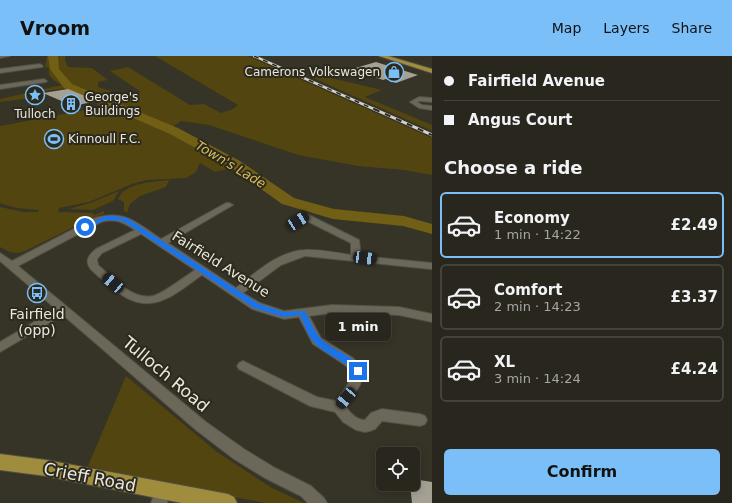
<!DOCTYPE html>
<html lang="en">
<head>
<meta charset="utf-8">
<style>
	body { margin:0; font-family:"DejaVu Sans",sans-serif; background:#302e26; color:#f1f3f6; height:100vh; display:flex; flex-direction:column; font-size:15px; white-space:nowrap }
	* { box-sizing:border-box; margin:0 }
	p { font-size:13px; color:#a5a5a4 }
	.icon { flex:none; width:22px; height:22px; fill:none; stroke:currentColor; stroke-width:2; stroke-linecap:round; stroke-linejoin:round }
	.map { position:relative; flex:1; overflow:hidden }
	.panel { display:flex; flex-direction:column; background:#28261d; width:300px }
	.panel>* { flex:none }
	.banner { display:grid; align-content:center; height:88px; padding:0 12px; background:#28261d }
	.buttons { position:absolute; left:376px; top:391px; display:grid; gap:8px }
	.buttons a { display:grid; place-items:center; width:44px; height:44px; border-radius:6px; background:#28261d; box-shadow:0 2px 10px #0003,0 0 0 1px #44433b; font-size:20px }
	.end { position:absolute; width:18px; height:18px; margin:-9px; border:5px solid #1a73e8; background:#fff; box-shadow:0 0 0 2px #fff }
	.from { border-radius:50% }
	.bubble { position:absolute; height:28px; border-radius:6px; background:#28261d; box-shadow:0 2px 10px #0003,0 0 0 1px #44433b; font-size:13px; font-weight:700; line-height:28px; text-align:center }
	.car { position:absolute; width:12px; height:24px; margin:-12px -6px; border-radius:5px; box-shadow:0 0 3px 1px #0007; background:linear-gradient(#222 24%,#8ab4d8 0 40%,#222 0 76%,#8ab4d8 0 86%,#222 0) }
	.banner b { display:flex; align-items:center; gap:14px; height:38px; font-size:15px }
	.banner b+b { border-top:1px solid #44433b }
	.banner i { width:10px; height:10px; background:#f1f3f6 }
	ul { padding:0; list-style:none }
	li { display:flex; align-items:center; gap:12px; height:66px; margin:0 8px 6px; padding:0 4px; border:2px solid #44433b; border-radius:6px }
	li div { flex:1 }
	li b { display:block; font-size:15px }
	li em { font-style:normal; font-weight:700 }
	li.selected { border-color:#7abff8 }
	li>.icon { width:36px; height:36px; stroke-width:1.5 }
	h2 { padding:0 12px; font-size:18px; line-height:48px }
	.cta { display:flex; gap:8px; margin-top:auto; padding:8px 12px }
	.cta a { flex:1; height:46px; border-radius:6px; background:#7abff8; color:#111; font-size:16px; font-weight:700; line-height:46px; text-align:center }
	header { display:flex; align-items:center; gap:24px; box-sizing:border-box; height:56px; padding:0 20px; background:#7abff8; color:#111 }
	header strong { font-size:19px }
	nav { display:flex; gap:22px; margin-inline-start:auto; font-size:14px }
	main { display:flex; flex:1; min-height:0 }
	.map>svg:first-child { display:block }
	.green { fill:#52450f }
	.lines { fill:none; stroke-linecap:round; stroke-linejoin:round }
	.river { fill:#705f15; fill-rule:evenodd }
	.building { fill:#a4a192 }
	.minor-casing { stroke:#524f45; stroke-width:2 }
	.major-casing { stroke:#524f45; stroke-width:2 }
	.minor { fill:#6b685a; fill-rule:evenodd }
	.major { fill:#9f8d3d; fill-rule:evenodd }
	.rail-far1-casing { stroke:#d4d1c9; stroke-width:2.5 }
	.rail-casing { stroke:#d4d1c9; stroke-width:3 }
	.rail-far1 { stroke:#2c291d; stroke-width:1.5; stroke-dasharray:5; stroke-linecap:butt }
	.rail { stroke:#2c291d; stroke-width:2; stroke-dasharray:6; stroke-linecap:butt }
	.route { fill:#1a73e8 }
	.labels { text-anchor:middle; stroke-width:4; stroke-linejoin:round; paint-order:stroke }
	.far-poi-label { font-size:12px; fill:#e9e7df; stroke:#2c291d; text-anchor:start }
	.far-water-label { font-size:13px; font-style:italic; fill:#d7bd5b; stroke:#2c291d }
	.street-label { font-size:14px; fill:#e9e7df; stroke:#2c291d }
	.poi-label { font-size:14px; fill:#e9e7df; stroke:#2c291d }
	.near-street-label { font-size:17px; fill:#e9e7df; stroke:#2c291d }
</style>
</head>
<body>
<header>
<strong>Vroom</strong>
<nav><a>Map</a><a>Layers</a><a>Share</a></nav>
</header>
<main>
<div class="map">
<svg width="432" height="447" viewBox="0 0 432 447">
	<rect width="100%" height="100%" fill="#363327"/>
	<path class="green" d="M 47,0 L 65,0 L 65,4 L 68,11 L 92,12 L 108,24 L 98,26 L 98,31 L 111,35 L 110,39 C 115,41 136,38 141,36 L 110,15 L 128,11 L 190,49 L 204,48 L 221,57 L 233,53 L 238,49 L 155,0 L 248,0 L 432,82 L 432,119 L 404,114 L 358,110 L 298,99 L 209,69 L 181,65 L 168,74 L 245,109 L 215,116 L 200,107 L 196,116 L 186,122 L 147,124 L 132,128 L 89,146 L 59,152 L 58,158 L 58,156 L 92,157 L 95,159 L 104,155 L 104,158 L 94,161 L 25,195 C 15,199 9,196 0,191 L 0,151 L 24,156 L 38,156 L 39,154 L 16,152 L 0,147 L 0,70 L 101,51 L 97,48 L 100,46 L 68,32 L 39,36 L 24,43 L 0,46 L 0,43 L 62,29 C 55,25 47,22 49,12 L 45,11 Z
		M 318,19 L 382,34 L 365,41 L 432,69 L 432,75 L 311,21 Z
		M 169,124 L 166,131 L 140,140 L 130,148 L 127,157 L 124,155 L 124,146 L 118,143 C 125,126 154,126 169,124 Z
		M 119,135 L 113,145 L 93,154 L 69,153 L 93,146 Z
		M 126,320 L 217,396 L 272,432 L 304,447 L 266,447 L 169,429 L 88,410 Z"/>
	<g class="lines">
		<path class="river" d="M 48,0 L 58,0 L 59,13 L 72,28 L 178,72 L 240,105 L 294,142 L 334,153 L 404,160 L 432,168 L 432,178 L 403,170 L 333,163 L 282,148 L 230,111 L 170,78 L 64,32 L 50,13 Z"/>
	</g>
	<path class="building" d="M 376,6 L 392,11 L 418,19 L 396,27 L 386,23 L 383,24 L 352,13 Z
		M 68,33 L 97,45 L 73,50 L 43,37 Z
		M 413,423 L 432,426 L 432,447 L 412,447 L 410,428 L 413,428 Z"/>
	<g class="lines">
		<defs>
			<path id="minor" d="M 0,0 L 10,0 L 0,2 Z
				M 40,8 L 43,10 L 42,11 L 0,17 L 0,13 Z
				M 44,23 L 47,25 L 46,26 L 0,33 L 0,29 Z
				M 419,41 L 432,42 L 432,46 L 420,45 L 417,46 L 422,49 L 432,50 L 432,54 L 419,52 L 410,46 Z
				M 226,147 L 229,147 L 233,149 L 168,187 L 236,232 C 255,217 279,195 305,194 C 320,193 337,197 351,199 L 351,187 L 305,164 L 295,171 L 289,171 L 288,169 L 289,167 L 305,157 L 359,184 L 361,200 L 432,207 L 432,213 L 430,213 L 305,200 L 281,209 L 243,237 L 260,247 L 284,255 L 332,249 L 399,251 L 432,258 L 432,266 L 399,259 L 332,257 L 309,260 L 321,282 L 353,302 L 364,315 L 360,329 L 346,351 C 351,358 357,364 365,364 L 371,357 L 382,353 L 420,358 L 425,360 L 427,364 L 425,368 L 420,370 L 382,365 L 375,373 L 370,375 L 365,376 L 356,374 L 343,366 L 335,356 L 310,350 L 239,313 L 237,310 L 239,307 L 243,305 L 317,341 L 336,345 L 348,328 L 352,316 L 345,309 L 313,288 L 299,261 L 284,263 L 252,253 L 202,219 C 187,229 170,245 151,247 C 130,250 112,232 98,220 C 94,216 89,213 88,208 C 86,202 91,197 96,193 L 135,174 C 123,166 115,162 101,166 L 18,210 L 206,366 L 244,393 L 275,412 L 311,430 L 324,442 L 327,447 L 308,447 L 301,440 L 265,422 L 234,403 L 196,374 L 63,259 L 0,296 L 0,286 L 56,253 L 0,205 L 0,197 L 12,205 L 95,162 C 125,153 137,167 161,183 ZM 141,178 L 195,214 C 184,221 168,234 156,239 C 134,247 112,221 98,209 L 97,203 L 102,197 Z
				M 162,428 L 167,430 L 169,435 L 167,447 L 151,447 L 157,430 Z"/>
			<path id="major" d="M 379,0 L 388,0 L 432,13 L 432,17 Z
				M 0,398 L 46,404 L 228,438 L 234,441 L 237,447 L 182,447 L 46,420 L 0,414 Z"/>
		</defs>
		<use href="#minor" class="minor-casing"/>
		<use href="#major" class="major-casing"/>
		<use href="#minor" class="minor"/>
		<use href="#major" class="major"/>
		<defs>
			<path id="rail-far1" d="M 254,0 L 376,54"/>
			<path id="rail" d="M 374,53 L 432,79"/>
		</defs>
		<use href="#rail-far1" class="rail-far1-casing"/>
		<use href="#rail" class="rail-casing"/>
		<use href="#rail-far1" class="rail-far1"/>
		<use href="#rail" class="rail"/>
	</g>
	<path class="route" d="M 105,160 L 113,160 L 127,162 L 259,248 L 284,256 L 305,255 C 312,268 316,282 330,290 C 337,295 364,306 361,317 L 355,317 C 343,302 324,299 313,285 C 307,278 304,267 300,259 L 284,261 L 254,252 L 123,165 L 106,164 L 87,172 L 83,171 Z"/>
	<defs>
		<symbol id="shop-ring" viewBox="-11 -11 22 22"><circle r="9.5" fill="#2c291d" stroke="#7abff8" stroke-width="1.5"/><path d="M-5-2.5h2.3a2.7 3.5 0 0 1 5.4 0H5L5.5 6h-11ZM-1.5-2.5h3a1.5 2.3 0 0 0-3 0Z" fill="#7abff8"/></symbol>
		<symbol id="sight-ring" viewBox="-11 -11 22 22"><circle r="9.5" fill="#2c291d" stroke="#7abff8" stroke-width="1.5"/><path d="M0-6L1.8-2.2L6-1.7L2.9 1.2L3.7 5.4L0 3.3L-3.7 5.4L-2.9 1.2L-6-1.7L-1.8-2.2Z" fill="#7abff8"/></symbol>
		<symbol id="building-ring" viewBox="-11 -11 22 22"><circle r="9.5" fill="#2c291d" stroke="#7abff8" stroke-width="1.5"/><path d="M-4-6H4V6H1V3H-1V6H-4ZM-2.5-4.3h1.7v1.8h-1.7ZM.8-4.3h1.7v1.8H.8ZM-2.5-1h1.7V.8h-1.7ZM.8-1h1.7V.8H.8Z" fill="#7abff8"/></symbol>
		<symbol id="stadium-ring" viewBox="-11 -11 22 22"><circle r="9.5" fill="#2c291d" stroke="#7abff8" stroke-width="1.5"/><path d="M0-5a6.5 5 0 1 0 0 10a6.5 5 0 1 0 0-10ZM-3.5-1.8h7v3.6h-7Z" fill="#7abff8"/></symbol>
		<symbol id="bus-ring" viewBox="-11 -11 22 22"><circle r="9.5" fill="#2c291d" stroke="#7abff8" stroke-width="1.5"/><path d="M-5-6H5V4H4V6H2V4H-2V6H-4V4H-5ZM-3.5-4V0h7V-4ZM-3.5 1.2v1.5H-2V1.2ZM2 1.2v1.5H3.5V1.2Z" fill="#7abff8"/></symbol>
	</defs>
	<g fill-rule="evenodd">
		<use href="#shop-ring" x="383" y="5" width="22" height="22"/>
		<use href="#sight-ring" x="24" y="28" width="22" height="22"/>
		<use href="#building-ring" x="60" y="37" width="22" height="22"/>
		<use href="#stadium-ring" x="43" y="72" width="22" height="22"/>
		<use href="#bus-ring" x="26" y="226" width="22" height="22"/>
	</g>
	<g class="labels">
		<g class="far-poi-label">
			<text x="380" y="20" text-anchor="end">Camerons Volkswagen</text>
			<text x="85" y="45">George's<tspan x="85" dy="14">Buildings</tspan></text>
			<text x="35" y="62" text-anchor="middle">Tulloch</text>
			<text x="68" y="87">Kinnoull F.C.</text>
		</g>
		<g class="far-water-label">
			<text transform="translate(231 108) rotate(31)" y="5">Town's Lade</text>
		</g>
		<g class="street-label">
			<text transform="translate(221 208) rotate(32)" y="5">Fairfield Avenue</text>
		</g>
		<g class="poi-label">
			<text x="37" y="263">Fairfield<tspan x="37" dy="16">(opp)</tspan></text>
		</g>
		<g class="near-street-label">
			<text transform="translate(166 318) rotate(40)" y="6">Tulloch Road</text>
			<text transform="translate(90 421) rotate(11)" y="6">Crieff Road</text>
		</g>
	</g>
</svg>
<div class="buttons">
<a><svg class="icon" aria-label="locate" viewBox="0 0 24 24"><circle cx="12" cy="12" r="6"/><path d="M12 2v4M12 18v4M2 12h4M18 12h4"/></svg></a>
</div>
<i class="end from" style="left:85px;top:171px"></i>
<i class="end" style="left:358px;top:315px"></i>
<div class="bubble" style="left:325px;top:257px;width:66px">1 min</div>
<i class="car" style="left:298px;top:165px;rotate:57deg"></i>
<i class="car" style="left:365px;top:202px;rotate:97deg"></i>
<i class="car" style="left:113px;top:227px;rotate:310deg"></i>
<i class="car" style="left:346px;top:342px;rotate:220deg"></i>
</div>
<section class="panel">
<div class="banner">
<b><i class="from"></i>Fairfield Avenue</b>
<b><i></i>Angus Court</b>
</div>
<h2>Choose a ride</h2>
<ul>
<li class="selected"><svg class="icon" aria-label="car" viewBox="0 0 24 24"><path d="M5 17H2v-5l4-1 3-4h7l3 4 3 1v5h-3M9 17h6M6 11h13"/><circle cx="7" cy="17" r="2"/><circle cx="17" cy="17" r="2"/></svg><div><b>Economy</b><p>1 min · 14:22</p></div><em>£2.49</em></li>
<li><svg class="icon" aria-label="car" viewBox="0 0 24 24"><path d="M5 17H2v-5l4-1 3-4h7l3 4 3 1v5h-3M9 17h6M6 11h13"/><circle cx="7" cy="17" r="2"/><circle cx="17" cy="17" r="2"/></svg><div><b>Comfort</b><p>2 min · 14:23</p></div><em>£3.37</em></li>
<li><svg class="icon" aria-label="car" viewBox="0 0 24 24"><path d="M5 17H2v-5l4-1 3-4h7l3 4 3 1v5h-3M9 17h6M6 11h13"/><circle cx="7" cy="17" r="2"/><circle cx="17" cy="17" r="2"/></svg><div><b>XL</b><p>3 min · 14:24</p></div><em>£4.24</em></li>
</ul>
<div class="cta"><a>Confirm</a></div>
</section>
</main>
</body>
</html>
